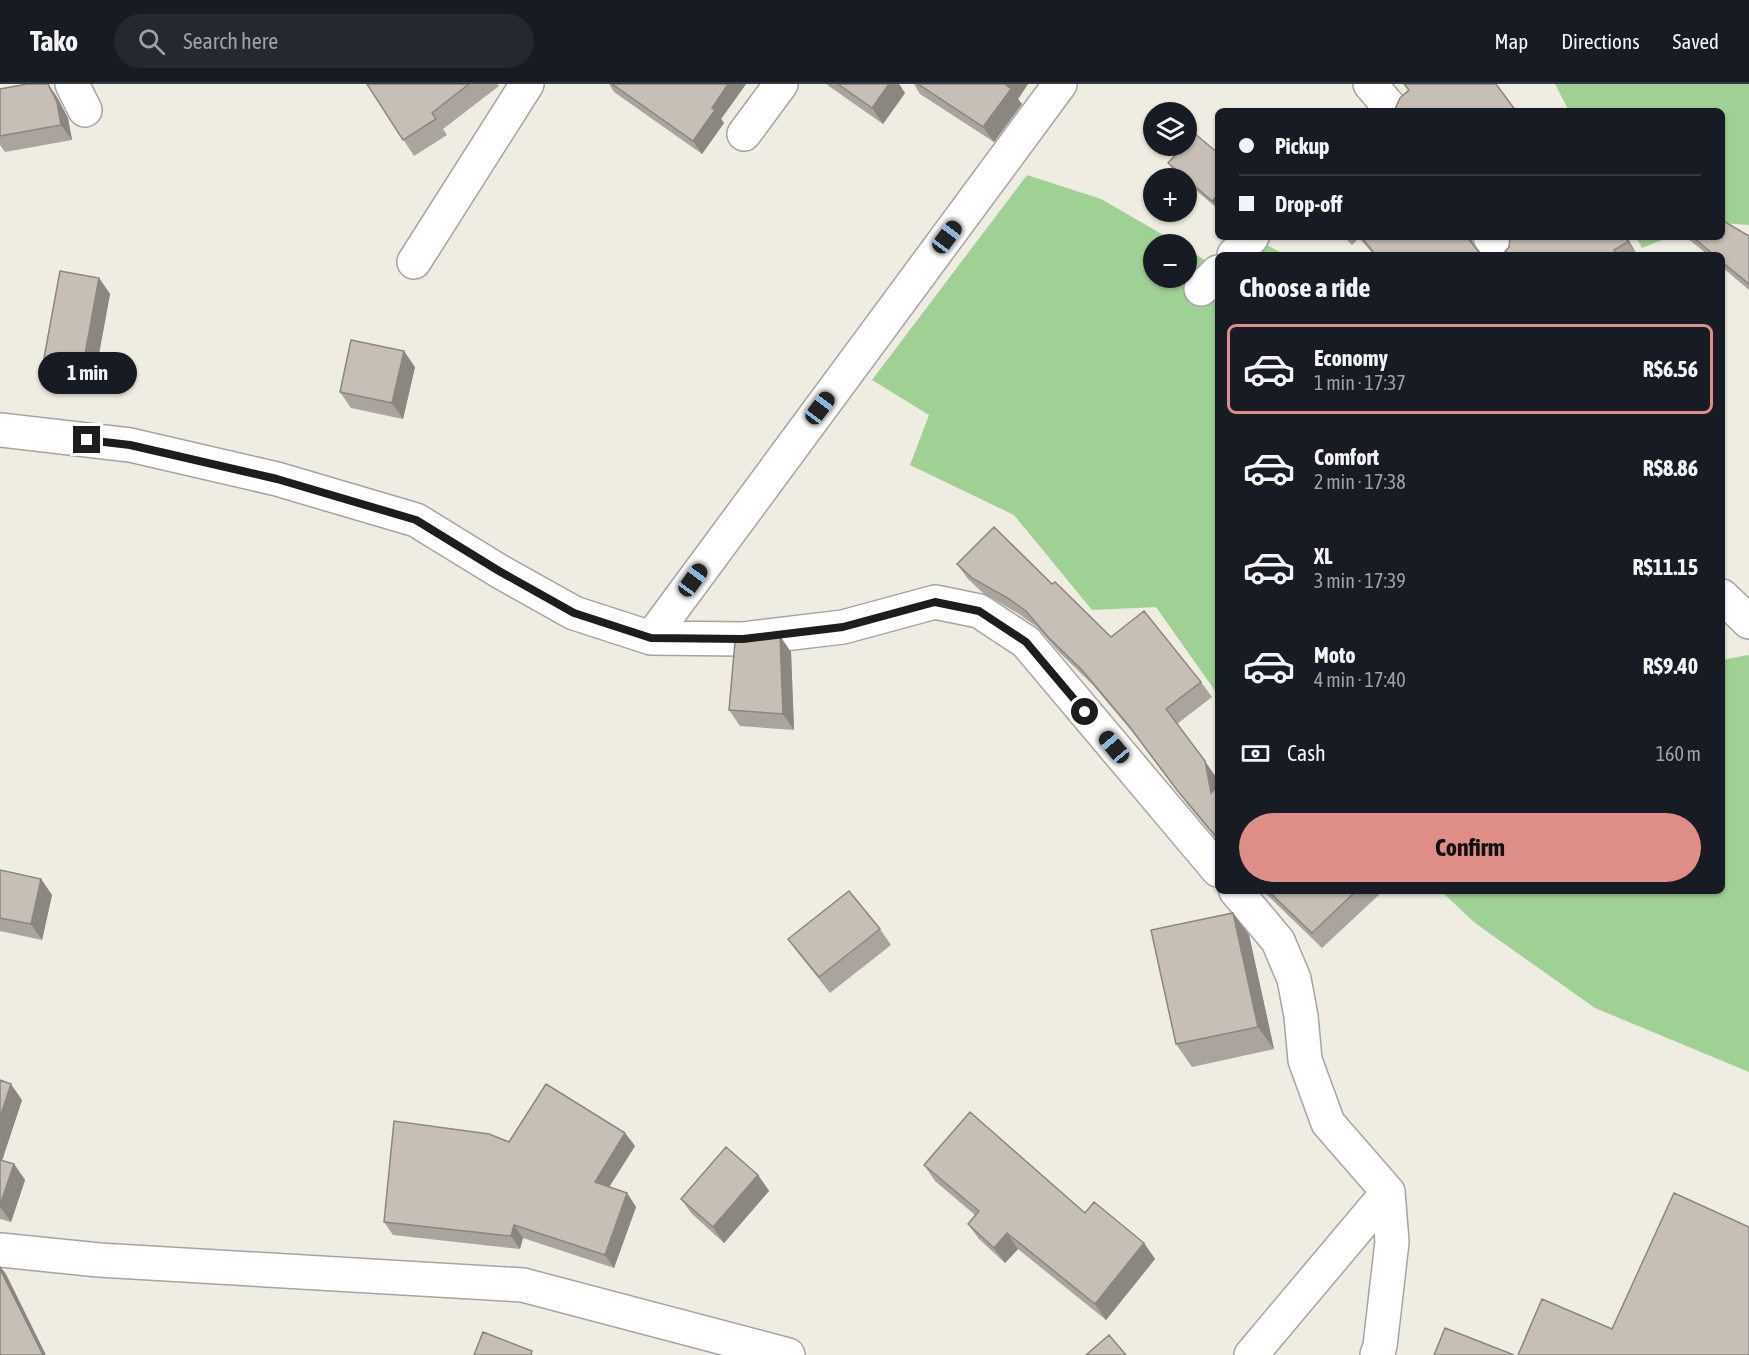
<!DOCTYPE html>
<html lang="en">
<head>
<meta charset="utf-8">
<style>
	body { margin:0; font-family:"Asap Condensed",sans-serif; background:#242831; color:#f1f3f6; height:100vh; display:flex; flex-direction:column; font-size:22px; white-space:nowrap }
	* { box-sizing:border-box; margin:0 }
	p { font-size:20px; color:#9ea1a6 }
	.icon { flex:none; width:33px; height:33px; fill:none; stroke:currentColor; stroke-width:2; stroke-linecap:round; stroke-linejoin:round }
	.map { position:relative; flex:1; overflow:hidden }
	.sheet { position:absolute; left:1215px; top:168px; width:510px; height:642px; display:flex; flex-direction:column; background:#171b24; border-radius:9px; box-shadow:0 2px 4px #0004 }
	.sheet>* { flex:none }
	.banner { position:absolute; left:1215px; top:24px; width:510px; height:132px; border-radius:9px; box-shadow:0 2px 4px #0004; display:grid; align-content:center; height:132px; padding:0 24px; background:#171b24 }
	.fabs { position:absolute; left:1143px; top:18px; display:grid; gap:12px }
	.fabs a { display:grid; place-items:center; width:54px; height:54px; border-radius:50%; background:#171b24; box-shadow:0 2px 4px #0004; font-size:30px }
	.end { position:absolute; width:27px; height:27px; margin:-14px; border:8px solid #1d1d1d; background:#fff; box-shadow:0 0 0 3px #fff }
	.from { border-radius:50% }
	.bubble { position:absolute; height:42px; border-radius:21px; background:#171b24; box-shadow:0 2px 4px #0004; font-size:20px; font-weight:700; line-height:42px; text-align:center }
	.car { position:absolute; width:18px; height:36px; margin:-18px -9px; border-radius:8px; box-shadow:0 0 4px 2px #0007; background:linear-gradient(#222 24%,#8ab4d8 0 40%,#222 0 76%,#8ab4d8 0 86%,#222 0) }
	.banner b { display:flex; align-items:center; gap:21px; height:57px; font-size:22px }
	.banner b+b { border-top:2px solid #363941 }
	.banner i { width:15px; height:15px; background:#f1f3f6 }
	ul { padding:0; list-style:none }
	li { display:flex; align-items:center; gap:18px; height:90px; margin:0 12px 9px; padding:0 12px; border:3px solid transparent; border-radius:9px }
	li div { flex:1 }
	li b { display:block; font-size:22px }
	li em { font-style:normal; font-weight:700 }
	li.active { border-color:#df8e87 }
	li>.icon { width:54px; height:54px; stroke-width:1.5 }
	h2 { padding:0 24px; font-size:27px; line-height:72px }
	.pay { display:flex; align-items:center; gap:15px; height:66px; padding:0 24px; font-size:22px }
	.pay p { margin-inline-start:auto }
	.cta { display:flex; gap:12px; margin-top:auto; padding:12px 24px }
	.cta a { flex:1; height:69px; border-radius:36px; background:#df8e87; color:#111; font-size:24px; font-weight:700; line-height:69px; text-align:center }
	header { display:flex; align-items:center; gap:36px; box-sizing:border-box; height:84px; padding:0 30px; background:#171b24; border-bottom:2px solid #363941 }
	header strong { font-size:28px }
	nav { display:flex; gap:33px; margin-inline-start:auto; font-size:21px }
	.search { width:420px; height:54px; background:#242831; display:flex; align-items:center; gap:15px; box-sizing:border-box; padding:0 21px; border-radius:33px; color:#9ea1a6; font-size:22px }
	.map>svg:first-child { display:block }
	.forest { fill:#a0d194 }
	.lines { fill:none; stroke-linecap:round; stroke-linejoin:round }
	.minor-casing { stroke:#a4a4a4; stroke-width:36 }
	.minor { stroke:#fff; stroke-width:33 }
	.wall { fill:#aba49c }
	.shaded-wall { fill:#8b867f }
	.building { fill:#c7bfb5; stroke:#8b867f; stroke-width:1.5 }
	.route { stroke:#1d1d1d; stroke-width:8 }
</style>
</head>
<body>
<header>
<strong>Tako</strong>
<div class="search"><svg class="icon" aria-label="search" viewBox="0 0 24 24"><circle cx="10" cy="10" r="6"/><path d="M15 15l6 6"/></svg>Search here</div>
<nav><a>Map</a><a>Directions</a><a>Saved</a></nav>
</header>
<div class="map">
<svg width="1749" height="1271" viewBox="0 0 1749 1271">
	<rect width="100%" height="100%" fill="#efece2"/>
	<path class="forest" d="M 1555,0 L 1749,0 L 1749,141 L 1722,139 L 1722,27 L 1569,27 Z
		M 1027,91 L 1101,115 L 1179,160 L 1154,160 L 1154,194 L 1186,194 L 1187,165 L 1211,180 L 1218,174 L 1218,611 L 1156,523 L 1092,526 L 1014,431 L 910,381 L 929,331 L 872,296 Z
		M 1253,153 L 1285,171 L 1221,171 Z
		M 1636,153 L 1669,153 L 1642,164 Z
		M 1748,571 L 1749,572 L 1749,988 L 1595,924 L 1475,839 L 1441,807 L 1722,807 L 1722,576 Z"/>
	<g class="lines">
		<defs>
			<path id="minor" d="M 72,0 L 85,26
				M 1370,0 L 1393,27
				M 744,50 L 781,0
				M 1490,153 L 1503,171
				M 1234,171 L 1252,153
				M 414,178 L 527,0
				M 1201,205 L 1218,188
				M 0,346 L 130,361 L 277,395 L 416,436 L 499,487 L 574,529 L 651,554 L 743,555 L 843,543 L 935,518 L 979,527 L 1026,558 L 1218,786
				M 1722,512 L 1749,538
				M 651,554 L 1060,0
				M 1236,807 L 1278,857 L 1294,895 L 1301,932 L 1305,976 L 1328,1039 L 1388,1108 L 1392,1158 L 1380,1262 L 1377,1271
				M 0,1166 L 99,1176 L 523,1201 L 788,1271
				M 1251,1271 L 1388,1108"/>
		</defs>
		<use href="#minor" class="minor-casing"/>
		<use href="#minor" class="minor"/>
	</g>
	<path class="wall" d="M 367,0 L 497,0 L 499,2 L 443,45 L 447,51 L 414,72 Z
		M 609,0 L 746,0 L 721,35 L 724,39 L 702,70 L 614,8 Z
		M 826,0 L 899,0 L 905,9 L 883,40 Z
		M 914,0 L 1028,0 L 1018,15 L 1022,20 L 994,58 L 920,10 Z
		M 0,5 L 57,13 L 68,34 L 72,56 L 5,68 L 0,61 Z
		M 1218,69 L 1218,125 L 1186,98 L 1186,94 L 1183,94 L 1174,87 L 1168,79 Z
		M 1749,152 L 1749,206 L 1722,183 L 1722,171 L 1708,171 L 1686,153 Z
		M 1344,153 L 1472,153 L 1471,155 L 1474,163 L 1477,166 L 1483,171 L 1374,171 L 1359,154 L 1352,161 Z
		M 1510,153 L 1627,153 L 1637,171 L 1502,171 L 1509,163 Z
		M 99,194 L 110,210 L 94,297 L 55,290 L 44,274 Z
		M 415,283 L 403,335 L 351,324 L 340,308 Z
		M 957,480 L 1052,500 L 1111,553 L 1201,598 L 1212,613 L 1177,640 L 1215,692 L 1218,702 L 1218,757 L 1188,721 L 1140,657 L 1093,601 L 1060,569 L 1037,543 L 1019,530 L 983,509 L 968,495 Z
		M 780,552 L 791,568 L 794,646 L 740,642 L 729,626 Z
		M 0,786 L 41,795 L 52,811 L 42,856 L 0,847 Z
		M 1263,807 L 1381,807 L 1382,808 L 1322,864 Z
		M 1233,829 L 1249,851 L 1274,965 L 1192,983 L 1176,960 Z
		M 880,845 L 891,861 L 830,909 L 799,870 L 788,855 Z
		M 0,996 L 22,1016 L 2,1076 L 14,1080 L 25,1096 L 11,1138 L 0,1135 Z
		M 625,1049 L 635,1062 L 609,1103 L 627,1109 L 636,1123 L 614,1184 L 523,1154 L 520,1165 L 393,1151 L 384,1138 L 509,1058 Z
		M 924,1081 L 1085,1129 L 1144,1159 L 1155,1175 L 1106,1236 L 1018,1165 L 1005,1179 L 979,1155 L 968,1140 L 975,1131 L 935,1097 Z
		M 758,1091 L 769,1107 L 724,1159 L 692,1130 L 681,1115 Z"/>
	<path class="shaded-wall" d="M 48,0 L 57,13 L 68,34 L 72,56 L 61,41 Z
		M 728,0 L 746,0 L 721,35 L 724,39 L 702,70 L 693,57 L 712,24 Z
		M 889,0 L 899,0 L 905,9 L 883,40 L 872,24 Z
		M 1007,0 L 1028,0 L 1018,15 L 1022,20 L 994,58 L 983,43 Z
		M 1218,111 L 1218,125 L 1212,117 Z
		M 1467,153 L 1472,153 L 1471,155 L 1475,164 Z
		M 1625,153 L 1627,153 L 1637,171 L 1628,158 Z
		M 99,194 L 110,210 L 94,297 L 83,281 Z
		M 404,267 L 415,283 L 403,335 L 392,319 Z
		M 780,552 L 791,568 L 794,646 L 783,630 Z
		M 1205,677 L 1215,692 L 1218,705 L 1211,709 Z
		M 41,795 L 52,811 L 42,856 L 31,840 Z
		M 1233,829 L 1249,851 L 1274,965 L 1258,943 Z
		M 11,1000 L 22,1016 L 0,1083 L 0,1033 Z
		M 625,1049 L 635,1062 L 604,1111 L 595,1098 Z
		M 14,1080 L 25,1096 L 11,1138 L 0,1123 L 0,1121 Z
		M 758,1091 L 769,1107 L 724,1159 L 713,1143 Z
		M 627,1109 L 636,1123 L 614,1184 L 605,1171 Z
		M 514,1141 L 523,1154 L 520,1165 L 511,1152 Z
		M 1007,1149 L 1018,1165 L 1005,1179 L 994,1164 Z
		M 1144,1159 L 1155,1175 L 1106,1236 L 1095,1220 Z
		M 0,1182 L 6,1190 L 46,1271 L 43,1271 L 0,1185 Z"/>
	<path class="building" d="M 27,0 L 48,0 L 57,18 L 61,41 L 0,52 L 0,5 Z
		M 367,0 L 469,0 L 432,29 L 436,35 L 403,56 Z
		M 612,0 L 728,0 L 712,24 L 715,26 L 693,57 Z
		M 838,0 L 889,0 L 872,24 Z
		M 918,0 L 1007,0 L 1006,1 L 1011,5 L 983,43 Z
		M 1404,0 L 1496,0 L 1516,27 L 1390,27 L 1395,25 L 1400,14 L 1409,6 Z
		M 1194,49 L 1218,69 L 1218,111 L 1212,117 L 1168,79 L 1184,62 L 1186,62 L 1186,58 Z
		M 1722,136 L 1749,152 L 1749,200 L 1722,178 L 1722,171 L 1714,171 L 1693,153 L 1722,153 Z
		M 1361,153 L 1467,153 L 1477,166 L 1483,171 L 1376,171 Z
		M 1510,153 L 1625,153 L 1628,158 L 1614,166 L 1617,171 L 1502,171 L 1509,163 Z
		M 60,187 L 99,194 L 83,281 L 44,274 Z
		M 351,256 L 404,267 L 392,319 L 340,308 Z
		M 994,443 L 1052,500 L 1055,498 L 1111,553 L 1144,527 L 1201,598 L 1166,625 L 1205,677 L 1211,709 L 1218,702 L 1218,755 L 1177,706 L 1129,642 L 1082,586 L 1049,554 L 1026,527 L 1009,515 L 972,494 L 957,480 Z
		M 780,552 L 783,630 L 729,626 L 735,558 Z
		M 0,786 L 41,795 L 31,840 L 0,834 Z
		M 849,807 L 880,845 L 819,893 L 788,855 Z
		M 1268,807 L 1356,807 L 1312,849 Z
		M 1233,829 L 1258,943 L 1176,960 L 1151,846 Z
		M 0,996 L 11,1000 L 0,1033 Z
		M 546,1000 L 625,1049 L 595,1098 L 627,1109 L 605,1171 L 514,1141 L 511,1152 L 384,1138 L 394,1037 L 489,1050 L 509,1058 Z
		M 970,1028 L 1085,1129 L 1094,1118 L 1144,1159 L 1095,1220 L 1007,1149 L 994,1164 L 968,1140 L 979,1127 L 924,1081 Z
		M 726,1063 L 758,1091 L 713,1143 L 681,1115 Z
		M 0,1076 L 14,1080 L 0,1121 Z
		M 1674,1109 L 1749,1143 L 1749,1271 L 1518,1271 L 1542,1215 L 1612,1245 Z
		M 0,1185 L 43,1271 L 0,1271 Z
		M 1445,1244 L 1514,1271 L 1434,1271 Z
		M 483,1248 L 532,1267 L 531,1271 L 474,1271 Z
		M 1109,1251 L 1126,1271 L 1086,1271 Z"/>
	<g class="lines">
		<path class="route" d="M 87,356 L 130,361 L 277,395 L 416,436 L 499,487 L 574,529 L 651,554 L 743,555 L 843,543 L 935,518 L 979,527 L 1026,558 L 1085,628"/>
	</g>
</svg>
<div class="fabs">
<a><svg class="icon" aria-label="layers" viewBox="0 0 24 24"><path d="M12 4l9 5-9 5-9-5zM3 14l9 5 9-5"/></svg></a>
<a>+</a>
<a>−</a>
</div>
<i class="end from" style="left:1085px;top:628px"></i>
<i class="end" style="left:87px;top:356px"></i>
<div class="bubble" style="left:38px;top:268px;width:99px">1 min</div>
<i class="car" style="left:947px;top:153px;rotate:37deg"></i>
<i class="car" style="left:820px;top:324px;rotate:37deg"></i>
<i class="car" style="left:693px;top:496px;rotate:36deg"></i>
<i class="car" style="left:1114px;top:663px;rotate:320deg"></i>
<div class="banner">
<b><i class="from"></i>Pickup</b>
<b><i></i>Drop-off</b>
</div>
<section class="sheet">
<h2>Choose a ride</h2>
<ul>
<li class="active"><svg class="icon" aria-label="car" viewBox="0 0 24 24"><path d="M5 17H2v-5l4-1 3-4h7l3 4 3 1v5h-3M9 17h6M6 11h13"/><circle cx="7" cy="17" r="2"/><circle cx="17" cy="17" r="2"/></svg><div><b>Economy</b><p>1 min · 17:37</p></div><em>R$6.56</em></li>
<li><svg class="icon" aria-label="car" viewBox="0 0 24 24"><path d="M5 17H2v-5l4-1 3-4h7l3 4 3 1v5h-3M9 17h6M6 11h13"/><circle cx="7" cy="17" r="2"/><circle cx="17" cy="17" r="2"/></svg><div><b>Comfort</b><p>2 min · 17:38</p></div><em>R$8.86</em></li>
<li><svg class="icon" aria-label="car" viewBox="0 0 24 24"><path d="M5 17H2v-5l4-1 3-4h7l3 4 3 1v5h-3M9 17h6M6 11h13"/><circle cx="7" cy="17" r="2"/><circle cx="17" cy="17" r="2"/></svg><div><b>XL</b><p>3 min · 17:39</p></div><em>R$11.15</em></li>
<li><svg class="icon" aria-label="car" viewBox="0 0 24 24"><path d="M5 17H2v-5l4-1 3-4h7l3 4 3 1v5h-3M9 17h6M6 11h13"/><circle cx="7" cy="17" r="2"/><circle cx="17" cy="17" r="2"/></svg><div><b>Moto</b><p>4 min · 17:40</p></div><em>R$9.40</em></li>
</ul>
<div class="pay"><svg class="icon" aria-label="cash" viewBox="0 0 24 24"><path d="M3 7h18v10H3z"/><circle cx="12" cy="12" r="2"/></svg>Cash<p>160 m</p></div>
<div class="cta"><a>Confirm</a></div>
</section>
</div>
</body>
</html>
